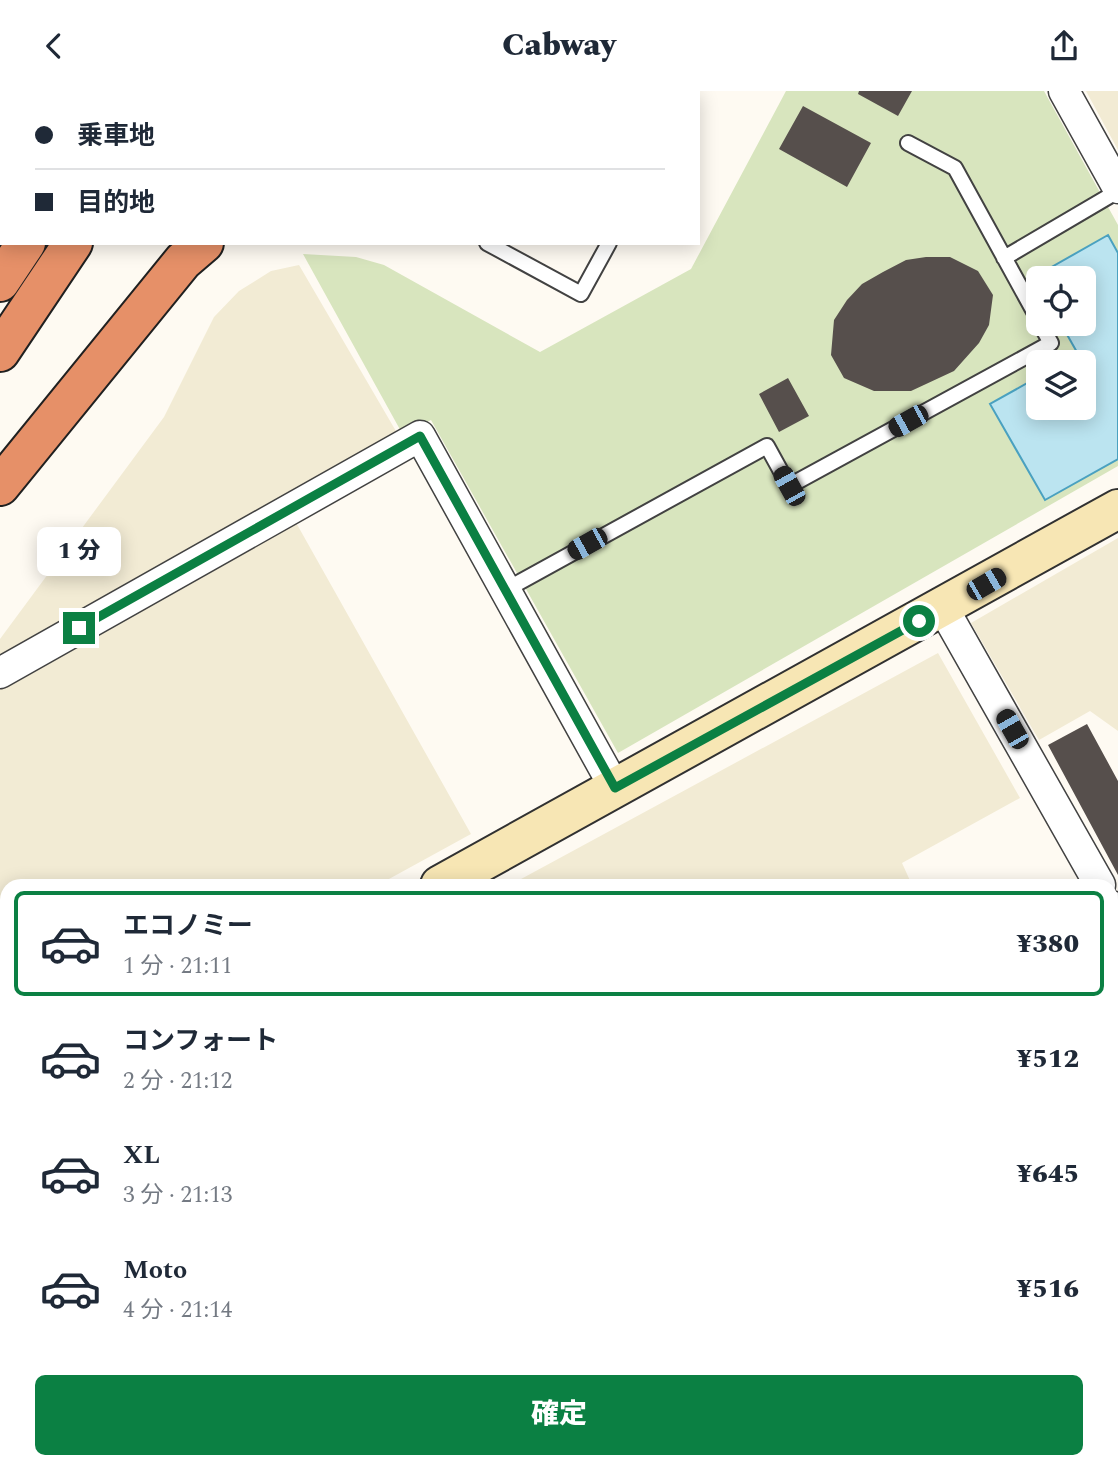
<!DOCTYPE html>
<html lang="ja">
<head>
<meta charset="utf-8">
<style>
	body { margin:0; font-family:Spectral,"Noto Sans JP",serif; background:#f2f2f3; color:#1f2937; height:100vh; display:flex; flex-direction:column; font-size:26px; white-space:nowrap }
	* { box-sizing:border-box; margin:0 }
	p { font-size:23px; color:#747a83 }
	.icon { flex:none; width:38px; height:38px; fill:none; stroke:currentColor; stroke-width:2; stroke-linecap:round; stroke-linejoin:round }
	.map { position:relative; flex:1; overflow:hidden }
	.details { position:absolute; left:0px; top:788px; width:1118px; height:590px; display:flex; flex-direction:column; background:#fff; border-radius:21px 21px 0 0; box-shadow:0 4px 18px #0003 }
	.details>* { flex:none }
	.banner { position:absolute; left:0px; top:0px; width:700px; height:154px; box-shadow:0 4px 18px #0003; display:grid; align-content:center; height:154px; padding:0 35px; background:#fff }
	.controls { position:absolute; left:1026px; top:175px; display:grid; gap:14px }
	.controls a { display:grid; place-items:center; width:70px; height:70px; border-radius:10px; background:#fff; box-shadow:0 4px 18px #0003; font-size:35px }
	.end { position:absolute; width:32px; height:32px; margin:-16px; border:9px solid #0b8043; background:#fff; box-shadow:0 0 0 4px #fff }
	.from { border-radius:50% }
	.bubble { position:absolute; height:49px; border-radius:10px; background:#fff; box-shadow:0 4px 18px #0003; font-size:23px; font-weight:800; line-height:49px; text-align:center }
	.car { position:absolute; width:21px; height:42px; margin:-21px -10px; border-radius:9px; box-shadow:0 0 5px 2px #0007; background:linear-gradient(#222 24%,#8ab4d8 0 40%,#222 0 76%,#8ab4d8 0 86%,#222 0) }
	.banner b { display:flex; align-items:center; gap:24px; height:66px; font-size:26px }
	.banner b+b { border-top:2px solid #e0e1e3 }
	.banner i { width:18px; height:18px; background:#1f2937 }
	ul { padding:12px 0 0; list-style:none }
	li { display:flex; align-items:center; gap:21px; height:105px; margin:0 14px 10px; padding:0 21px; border:4px solid transparent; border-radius:10px }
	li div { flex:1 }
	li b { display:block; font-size:26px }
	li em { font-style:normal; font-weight:800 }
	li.active { border-color:#0b8043 }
	li>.icon { width:63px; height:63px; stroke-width:1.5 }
	.primary-button { display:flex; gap:14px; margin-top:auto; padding:14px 35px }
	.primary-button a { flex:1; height:80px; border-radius:10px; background:#0b8043; color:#fff; font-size:28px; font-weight:800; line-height:80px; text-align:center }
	header { display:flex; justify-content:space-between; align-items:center; height:91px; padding:0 35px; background:#fff; font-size:32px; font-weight:800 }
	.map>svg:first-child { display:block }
	.farmland { fill:#f2ebd4 }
	.green { fill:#d8e5be; fill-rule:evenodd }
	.water { fill:#bbe4f0; stroke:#4aa1c0; stroke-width:2 }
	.building { fill:#564f4c }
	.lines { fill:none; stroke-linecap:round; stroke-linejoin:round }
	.lane-casing { stroke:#424242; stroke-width:18 }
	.street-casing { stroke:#424242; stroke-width:33 }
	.secondary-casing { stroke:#313131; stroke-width:42 }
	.highway-casing { stroke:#202020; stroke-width:42 }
	.lane { stroke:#fff; stroke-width:14 }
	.street { stroke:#fff; stroke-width:30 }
	.secondary { stroke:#f7e6b4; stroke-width:38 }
	.highway { stroke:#e69068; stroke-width:38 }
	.route { stroke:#0b8043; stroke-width:9 }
</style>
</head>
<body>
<header><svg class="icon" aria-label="back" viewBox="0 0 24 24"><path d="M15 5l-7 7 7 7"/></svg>Cabway<svg class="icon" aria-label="share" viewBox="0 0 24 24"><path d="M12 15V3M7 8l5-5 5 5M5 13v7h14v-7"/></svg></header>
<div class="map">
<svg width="1118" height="1377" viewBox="0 0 1118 1377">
	<rect width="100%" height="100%" fill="#fefaf2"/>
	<path class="farmland" d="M 1086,0 L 1118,0 L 1118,59 Z
		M 299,174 L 400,347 L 285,412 L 471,743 L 378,794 L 7,794 L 7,902 L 0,890 L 0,548 L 164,326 L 214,226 L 239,200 L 271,180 Z
		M 1118,447 L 1118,640 L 1090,620 L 1039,649 L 971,532 Z
		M 938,562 L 1020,707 L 902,772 L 912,794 L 510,794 Z
		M 1118,892 L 1118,1338 L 1111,1341 L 1111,896 Z
		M 7,1061 L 7,1370 L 19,1370 L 19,1377 L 0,1377 L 0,1065 Z
		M 102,1370 L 141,1370 L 127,1377 L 107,1377 Z
		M 436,1370 L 1059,1370 L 1047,1377 L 440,1377 Z"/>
	<path class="green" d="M 786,0 L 1044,0 L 1118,134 L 1118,375 L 618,662 L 431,329 L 403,344 L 303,163 L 356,166 L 384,174 L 540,261 L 691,178 ZM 1038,187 L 1083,187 L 1083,233 L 1038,233 ZM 1038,271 L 1083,271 L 1083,317 L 1038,317 Z"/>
	<path class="water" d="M 1108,144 L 1118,162 L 1118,368 L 1045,409 L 990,313 L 1038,286 L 1038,317 L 1083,317 L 1083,271 L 1064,271 L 1078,263 L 1061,233 L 1083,233 L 1083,187 L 1038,187 L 1038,191 L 1034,186 Z"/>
	<path class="building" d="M 859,0 L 912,0 L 898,25 L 858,3 Z
		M 803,15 L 871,52 L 847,96 L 779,58 Z
		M 926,166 L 950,166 L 978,180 L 993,204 L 989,234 L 979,252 L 954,280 L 911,300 L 874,300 L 844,287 L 831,264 L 834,229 L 847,209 L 862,193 L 883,181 L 906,169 Z
		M 788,287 L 809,325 L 779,341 L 759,303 Z
		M 1087,633 L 1118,690 L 1118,784 L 1048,654 Z"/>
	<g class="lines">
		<defs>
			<path id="lane" d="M 460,0 L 463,2
				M 908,52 L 955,77 L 1038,228
				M 487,152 L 581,203 L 609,152
				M 1004,167 L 1118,100
				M 507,498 L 767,355 L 789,395 L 1051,252 L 1040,233"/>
			<path id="street" d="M 1064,0 L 1118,97
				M 943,517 L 1100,794
				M 0,582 L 420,345 L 615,697
				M 1111,815 L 1118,827
				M 0,1040 L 7,1036
				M 1111,1356 L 1118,1352
				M 1074,1377 L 1085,1370"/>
			<path id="secondary" d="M 440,794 L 1118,418
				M 1111,874 L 1118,870
				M 0,932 L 7,944
				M 243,1370 L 247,1377
				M 189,1377 L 204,1370"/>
			<path id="highway" d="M 22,2 L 22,0
				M 121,2 L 122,0
				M 170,2 L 171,0
				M 0,46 L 2,42
				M 0,191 L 26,152
				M 0,261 L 73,152
				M 0,395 L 183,170 L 204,152"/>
		</defs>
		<use href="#lane" class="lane-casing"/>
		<use href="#street" class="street-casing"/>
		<use href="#secondary" class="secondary-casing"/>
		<use href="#highway" class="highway-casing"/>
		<use href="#lane" class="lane"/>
		<use href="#street" class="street"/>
		<use href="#secondary" class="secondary"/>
		<use href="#highway" class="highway"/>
	</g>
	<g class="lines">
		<path class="route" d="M 79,537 L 420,345 L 615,697 L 919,530"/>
	</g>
</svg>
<div class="controls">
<a><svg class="icon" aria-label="locate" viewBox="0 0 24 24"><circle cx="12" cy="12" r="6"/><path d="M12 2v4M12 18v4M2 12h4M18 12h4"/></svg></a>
<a><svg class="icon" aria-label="layers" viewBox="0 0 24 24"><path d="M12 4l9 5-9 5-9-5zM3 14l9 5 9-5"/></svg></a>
</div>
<i class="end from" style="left:919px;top:530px"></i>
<i class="end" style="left:79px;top:537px"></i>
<div class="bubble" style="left:37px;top:436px;width:84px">1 分</div>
<i class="car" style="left:908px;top:330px;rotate:241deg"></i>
<i class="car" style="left:789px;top:395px;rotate:331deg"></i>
<i class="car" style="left:587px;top:453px;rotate:241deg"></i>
<i class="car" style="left:986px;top:493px;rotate:60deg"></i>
<i class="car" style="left:1012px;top:638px;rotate:330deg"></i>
<div class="banner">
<b><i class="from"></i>乗車地</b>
<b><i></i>目的地</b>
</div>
<section class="details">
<ul>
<li class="active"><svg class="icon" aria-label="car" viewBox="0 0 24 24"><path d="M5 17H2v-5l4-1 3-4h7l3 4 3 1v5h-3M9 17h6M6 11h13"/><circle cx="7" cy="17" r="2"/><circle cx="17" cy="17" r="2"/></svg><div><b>エコノミー</b><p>1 分 · 21:11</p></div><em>¥380</em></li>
<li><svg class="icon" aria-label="car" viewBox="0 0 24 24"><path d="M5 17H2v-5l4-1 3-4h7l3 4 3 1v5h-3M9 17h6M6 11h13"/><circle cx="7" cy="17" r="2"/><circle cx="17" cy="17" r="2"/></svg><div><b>コンフォート</b><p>2 分 · 21:12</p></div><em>¥512</em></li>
<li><svg class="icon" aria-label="car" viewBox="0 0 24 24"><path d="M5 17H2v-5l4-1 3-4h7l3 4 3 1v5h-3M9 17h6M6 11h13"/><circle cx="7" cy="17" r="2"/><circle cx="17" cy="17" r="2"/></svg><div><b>XL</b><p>3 分 · 21:13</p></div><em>¥645</em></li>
<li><svg class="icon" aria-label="car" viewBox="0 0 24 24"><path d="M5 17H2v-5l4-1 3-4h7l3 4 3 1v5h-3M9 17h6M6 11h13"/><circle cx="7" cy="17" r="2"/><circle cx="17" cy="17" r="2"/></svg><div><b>Moto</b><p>4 分 · 21:14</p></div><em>¥516</em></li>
</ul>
<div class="primary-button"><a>確定</a></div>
</section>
</div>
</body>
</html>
